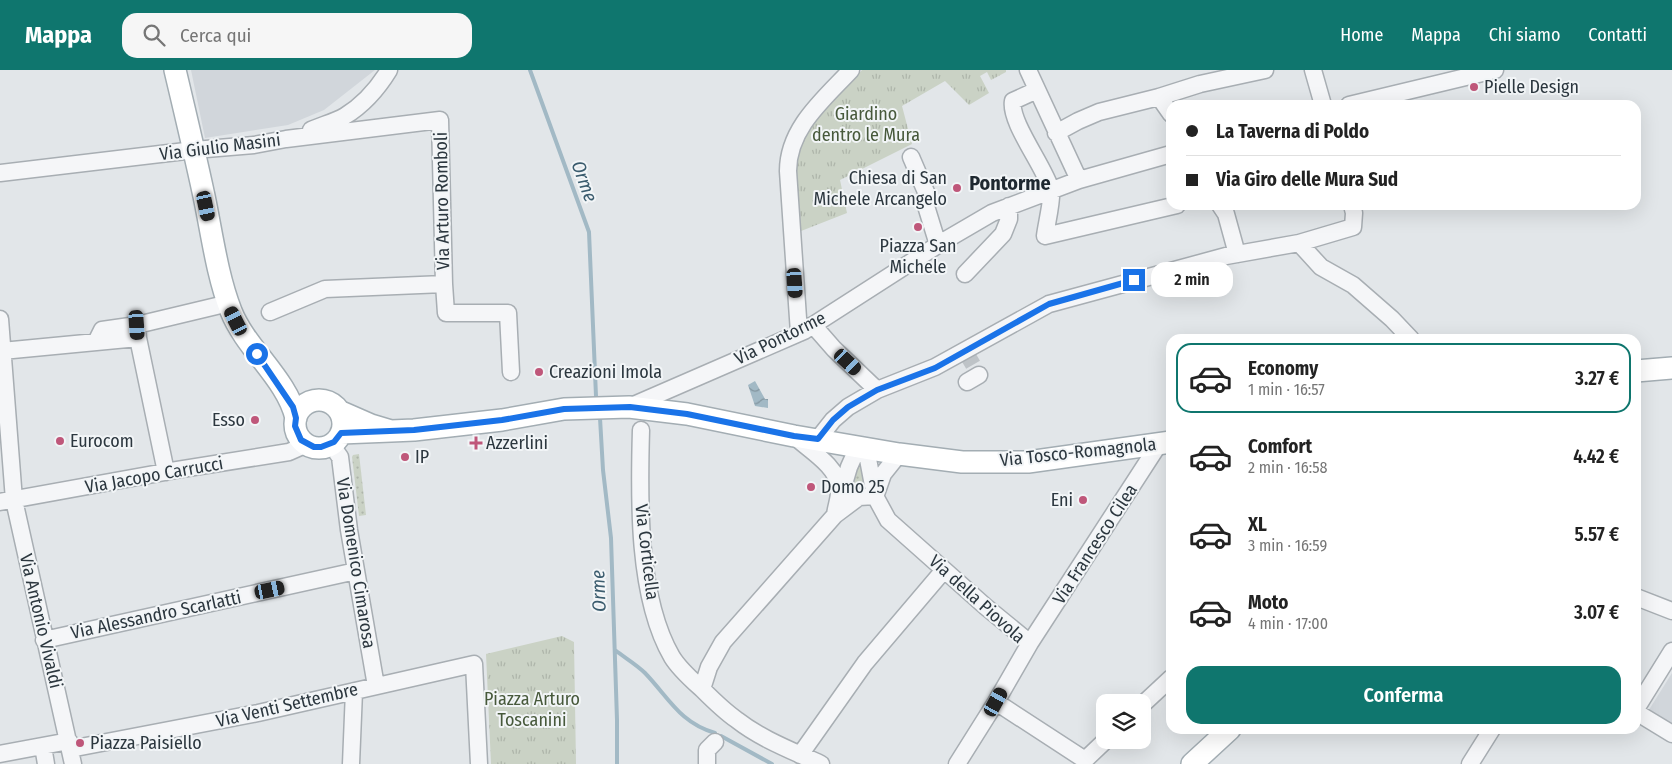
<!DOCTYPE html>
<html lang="it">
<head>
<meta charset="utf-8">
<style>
	body { margin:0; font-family:"Fira Sans Condensed",sans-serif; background:#f6f6f6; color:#222; height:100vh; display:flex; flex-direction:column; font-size:19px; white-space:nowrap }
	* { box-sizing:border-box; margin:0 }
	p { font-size:16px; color:#767676 }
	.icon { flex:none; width:28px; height:28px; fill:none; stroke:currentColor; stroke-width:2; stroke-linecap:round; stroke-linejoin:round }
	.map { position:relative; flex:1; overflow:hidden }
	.details { position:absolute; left:1166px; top:264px; width:475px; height:400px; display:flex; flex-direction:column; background:#fff; border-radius:15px; box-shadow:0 5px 20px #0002 }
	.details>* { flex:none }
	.top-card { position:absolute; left:1166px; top:30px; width:475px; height:110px; border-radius:15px; box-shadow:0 5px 20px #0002; display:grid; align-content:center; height:110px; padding:0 20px; background:#fff }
	.buttons { position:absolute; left:1096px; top:624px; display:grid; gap:10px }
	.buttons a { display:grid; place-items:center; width:55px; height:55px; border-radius:10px; background:#fff; box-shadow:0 5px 20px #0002; font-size:25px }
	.end { position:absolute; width:22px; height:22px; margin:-11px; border:6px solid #1a73e8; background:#fff; box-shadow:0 0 0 2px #fff }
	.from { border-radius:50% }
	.bubble { position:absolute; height:35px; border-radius:15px; background:#fff; box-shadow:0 5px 20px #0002; font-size:16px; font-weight:600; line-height:35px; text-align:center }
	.car { position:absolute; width:15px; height:30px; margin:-15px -8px; border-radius:6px; box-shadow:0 0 4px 1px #0007; background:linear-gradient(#222 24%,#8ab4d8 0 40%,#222 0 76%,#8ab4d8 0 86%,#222 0) }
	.top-card b { display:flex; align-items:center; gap:18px; height:48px; font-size:19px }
	.top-card b+b { border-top:1px solid #e0e0e0 }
	.top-card i { width:12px; height:12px; background:#222 }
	ul { padding:9px 0 0; list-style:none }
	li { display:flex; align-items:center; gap:15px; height:70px; margin:0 10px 8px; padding:0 10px; border:2px solid transparent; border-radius:15px }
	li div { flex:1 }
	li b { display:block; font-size:19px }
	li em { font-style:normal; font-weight:600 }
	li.active { border-color:#0f766e }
	li>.icon { width:45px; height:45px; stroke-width:1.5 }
	.primary-button { display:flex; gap:10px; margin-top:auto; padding:10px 20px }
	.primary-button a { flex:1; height:58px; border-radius:15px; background:#0f766e; color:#fff; font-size:20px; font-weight:600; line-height:58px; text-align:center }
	header { display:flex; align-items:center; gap:30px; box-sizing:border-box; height:70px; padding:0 25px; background:#0f766e; color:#fff }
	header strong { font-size:24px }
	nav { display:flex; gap:28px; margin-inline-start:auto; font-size:18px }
	.search { width:350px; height:45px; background:#f6f6f6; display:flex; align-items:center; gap:12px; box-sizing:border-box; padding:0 18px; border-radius:15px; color:#767676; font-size:19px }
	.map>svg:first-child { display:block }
	.built { fill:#d1d6db }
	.grass { fill:url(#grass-dots) }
	.park { fill:url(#park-tufts) }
	.water { fill:url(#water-waves) }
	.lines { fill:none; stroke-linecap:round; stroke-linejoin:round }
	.stream { stroke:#a2b9c5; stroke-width:4 }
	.minor-tunnel { stroke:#bec3c7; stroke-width:16; stroke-dasharray:16 8; stroke-linecap:butt }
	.minor-casing { stroke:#a8aeb3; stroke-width:19 }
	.major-casing { stroke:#a3adb3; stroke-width:24 }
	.minor { stroke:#f5f6f8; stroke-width:16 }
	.major { stroke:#fff; stroke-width:21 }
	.route { stroke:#1a73e8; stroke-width:6 }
	.poi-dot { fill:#bf577a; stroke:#f2f5f7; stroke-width:2 }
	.labels { text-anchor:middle; stroke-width:4; stroke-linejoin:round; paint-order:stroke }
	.poi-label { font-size:18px; fill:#2c373f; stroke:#f2f5f7; text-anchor:start }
	.park-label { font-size:18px; fill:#47593b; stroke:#f2f5f7 }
	.street-label { font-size:18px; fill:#2c373f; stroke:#f2f5f7 }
	.water-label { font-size:19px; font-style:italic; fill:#3b5c6e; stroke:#f2f5f7 }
	.quarter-label { font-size:20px; font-weight:bold; fill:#1e2830; stroke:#f2f5f7 }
</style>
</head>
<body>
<header>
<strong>Mappa</strong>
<div class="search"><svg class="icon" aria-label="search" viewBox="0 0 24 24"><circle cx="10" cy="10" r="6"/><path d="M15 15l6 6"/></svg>Cerca qui</div>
<nav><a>Home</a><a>Mappa</a><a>Chi siamo</a><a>Contatti</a></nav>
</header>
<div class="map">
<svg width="1672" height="694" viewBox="0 0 1672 694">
	<defs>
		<pattern id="grass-dots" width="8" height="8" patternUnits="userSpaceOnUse" patternTransform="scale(1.25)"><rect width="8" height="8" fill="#cad2c5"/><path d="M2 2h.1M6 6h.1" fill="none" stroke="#aeb5aa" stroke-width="1.8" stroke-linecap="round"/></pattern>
		<pattern id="park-tufts" width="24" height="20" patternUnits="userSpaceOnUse" patternTransform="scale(1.25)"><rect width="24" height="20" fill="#cad2c5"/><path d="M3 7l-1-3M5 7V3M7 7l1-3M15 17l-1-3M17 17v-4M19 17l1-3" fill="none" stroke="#aeb5aa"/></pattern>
		<pattern id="water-waves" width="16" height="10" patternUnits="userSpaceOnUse" patternTransform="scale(1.25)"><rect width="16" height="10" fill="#a2b9c5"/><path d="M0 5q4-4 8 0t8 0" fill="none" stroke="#8497a1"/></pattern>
	</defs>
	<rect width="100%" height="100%" fill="#e2e6e9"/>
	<path class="built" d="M 191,0 L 375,0 L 324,40 L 288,55 L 205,68 Z
		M 1672,603 L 1672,658 L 1647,643 Z"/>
	<path class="grass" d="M 359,384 L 366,445 L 359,446 L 352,387 L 353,385 Z
		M 860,390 L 870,417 L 846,434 L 856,394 Z"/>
	<path class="park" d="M 862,0 L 1006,0 L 1006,2 L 991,10 L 987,2 L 980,6 L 989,23 L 969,35 L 945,11 L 902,36 L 912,74 L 840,110 L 847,143 L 796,163 L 794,89 L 808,58 Z
		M 562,566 L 574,572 L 576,694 L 491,694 L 486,584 Z"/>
	<path class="water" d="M 755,311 L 765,329 L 768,329 L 768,338 L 755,336 L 748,315 Z"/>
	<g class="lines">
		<path class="stream" d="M 530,0 L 589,162 L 596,326
			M 600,348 L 603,400 L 611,468 L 617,650 L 617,694
			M 615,580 C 625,588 636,594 645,603 C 669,628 680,653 715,663
			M 721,666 L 772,694"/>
		<path class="minor-tunnel" d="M 965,281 L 979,305"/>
		<defs>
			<path id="minor" d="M 1028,0 L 1079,110
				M 1313,0 L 1323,35
				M 1037,20 L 1013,31 C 1009,52 1045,97 1051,120 C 1053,128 1046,156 1045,166 L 1177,135
				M 1159,27 L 1171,44
				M 1349,35 L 1495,0
				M 311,60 C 322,55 335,52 345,46 C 363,35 378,18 389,0
				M 1056,63 L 1078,51 L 1099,42 L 1159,27 L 1200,14 L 1265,0
				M 911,87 L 926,122 L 926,136 L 938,175
				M 0,103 L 194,80 L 254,75 L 286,69 L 440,50 L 444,214 L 325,219 L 270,242
				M 1220,135 L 1226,144 L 1237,184
				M 1299,173 L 1321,197 L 1353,215 L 1392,249 L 1411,269
				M 965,204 L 1003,164 L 1009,149 L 1009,136
				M 444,214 L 446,243 L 508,243 L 511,302
				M 0,249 L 14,430 L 73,694
				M 813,255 L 834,279 L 877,320
				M 799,263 L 788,101 C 788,58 824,29 851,0
				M 138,268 L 166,402
				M 96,272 L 102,260 L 137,255
				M 2,281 L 138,268 L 137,255 L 229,233
				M 967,312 L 979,305
				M 629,337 L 804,261 L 944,171 L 992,143 L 1079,110 L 1171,84
				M 641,360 C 639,428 637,527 672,587 C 680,600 692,610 703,620 C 714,631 724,641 737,650 C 761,669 793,681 821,694
				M 794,366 C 808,379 839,397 839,418 C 840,427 836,436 835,445
				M 818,369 L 833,350 L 848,337 L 877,320 L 935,297 L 1049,234 L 1226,186 L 1299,173 L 1353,157 L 1354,143 L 1352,135
				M 328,376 L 335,380 L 340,387 L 349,460 L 376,616
				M 863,377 L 868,389 L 875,426 L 888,450 L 986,537 L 1030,573
				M 841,424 L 849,397 L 858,377
				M 876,424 L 883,404 L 899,384
				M 0,432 L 176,400 L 289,382 L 307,374
				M 1636,527 L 1672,541
				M 44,570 L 356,501
				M 702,619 L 709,597 L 723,572 L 835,445 L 859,427 L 875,426
				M 996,632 L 1085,690 L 1106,670
				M 1142,635 L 1171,608
				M 1636,639 L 1672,581
				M 1636,642 L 1672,664
				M 43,676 L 46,694
				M 70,679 L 258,643 L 474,594 L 479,694
				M 0,684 L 69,671
				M 800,685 L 865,593 L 944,500
				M 351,694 L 354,621
				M 707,694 L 707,680 L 715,672
				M 957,694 L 996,632 L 1030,573 L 1159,374
				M 1470,694 L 1492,659"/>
			<path id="major" d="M 175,0 C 185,42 195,84 204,126 C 212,164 217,205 231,241 C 246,279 287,309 296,348
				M 1636,301 L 1672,298
				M295 354a24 24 0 1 1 48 0a24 24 0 1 1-48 0Z
				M 339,341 L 371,355 L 391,361 L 341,363
				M 391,361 L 414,360 L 502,350 L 564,339 L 629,337 L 687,344 L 794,366 L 899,384 L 962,392 L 1028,392 L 1171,372
				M 1192,694 L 1230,659"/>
		</defs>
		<use href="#minor" class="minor-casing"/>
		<use href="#major" class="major-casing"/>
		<use href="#minor" class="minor"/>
		<use href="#major" class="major"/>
	</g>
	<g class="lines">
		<path class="route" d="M 257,284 L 293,337 L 296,348 L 295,356 L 301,370 L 314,377 L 321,377 L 334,372 L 341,363 L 414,360 L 502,350 L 564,339 L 630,337 L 687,344 L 794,366 L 818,369 L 833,350 L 848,337 L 877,320 L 935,298 L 1049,234 L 1134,210"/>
	</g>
	<g class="poi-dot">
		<circle cx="1474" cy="17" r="5"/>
		<circle cx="957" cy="118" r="5"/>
		<circle cx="918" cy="157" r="5"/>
		<circle cx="539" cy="302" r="5"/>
		<circle cx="255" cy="350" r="5"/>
		<circle cx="60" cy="371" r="5"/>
		<path d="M473.5 365.5h5v5h5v5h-5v5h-5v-5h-5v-5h5z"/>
		<circle cx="405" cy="387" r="5"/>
		<circle cx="811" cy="417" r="5"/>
		<circle cx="1083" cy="430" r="5"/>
		<circle cx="80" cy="673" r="5"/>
	</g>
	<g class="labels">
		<g class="poi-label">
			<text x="1484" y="23">Pielle Design</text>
			<text x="947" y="114" text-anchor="end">Chiesa di San<tspan x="947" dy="21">Michele Arcangelo</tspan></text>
			<text x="918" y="182" text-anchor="middle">Piazza San<tspan x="918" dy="21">Michele</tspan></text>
			<text x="549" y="308">Creazioni Imola</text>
			<text x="245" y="356" text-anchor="end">Esso</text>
			<text x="70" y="377">Eurocom</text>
			<text x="486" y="379">Azzerlini</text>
			<text x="415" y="393">IP</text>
			<text x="821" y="423">Domo 25</text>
			<text x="1073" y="436" text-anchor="end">Eni</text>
			<text x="90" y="679">Piazza Paisiello</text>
		</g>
		<g class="park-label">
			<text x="866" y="50">Giardino<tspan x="866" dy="21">dentro le Mura</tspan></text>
			<text x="532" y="635">Piazza Arturo<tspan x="532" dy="21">Toscanini</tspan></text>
		</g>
		<g class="street-label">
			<text transform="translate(220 77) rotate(-7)" y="6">Via Giulio Masini</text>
			<text transform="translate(442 131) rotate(-91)" y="6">Via Arturo Romboli</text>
			<text transform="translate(780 268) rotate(-26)" y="6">Via Pontorme</text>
			<text transform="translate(1078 382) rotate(-6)" y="6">Via Tosco-Romagnola</text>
			<text transform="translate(154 405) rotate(-10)" y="6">Via Jacopo Carrucci</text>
			<text transform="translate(1095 474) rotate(-57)" y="6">Via Francesco Cilea</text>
			<text transform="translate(647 482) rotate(83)" y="6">Via Corticella</text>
			<text transform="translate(356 493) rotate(81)" y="6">Via Domenico Cimarosa</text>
			<text transform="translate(977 529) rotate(42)" y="6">Via della Piovola</text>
			<text transform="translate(156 545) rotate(-12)" y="6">Via Alessandro Scarlatti</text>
			<text transform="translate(41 551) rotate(77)" y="6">Via Antonio Vivaldi</text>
			<text transform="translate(287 635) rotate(-13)" y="6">Via Venti Settembre</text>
		</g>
		<g class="water-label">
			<text transform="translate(585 111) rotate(70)" y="7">Orme</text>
			<text transform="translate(598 521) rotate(-92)" y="7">Orme</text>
		</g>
		<g class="quarter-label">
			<text x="1010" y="120">Pontorme</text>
		</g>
	</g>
</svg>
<div class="buttons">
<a><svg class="icon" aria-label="layers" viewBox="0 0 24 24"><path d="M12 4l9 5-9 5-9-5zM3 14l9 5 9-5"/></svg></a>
</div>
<i class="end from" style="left:257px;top:284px"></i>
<i class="end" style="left:1134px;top:210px"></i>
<div class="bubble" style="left:1151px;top:192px;width:82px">2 min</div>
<i class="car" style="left:206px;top:136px;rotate:168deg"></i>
<i class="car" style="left:795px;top:213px;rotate:176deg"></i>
<i class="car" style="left:236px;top:251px;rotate:333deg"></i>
<i class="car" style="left:137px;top:255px;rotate:176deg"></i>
<i class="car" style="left:848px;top:292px;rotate:133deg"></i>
<i class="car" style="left:270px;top:520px;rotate:78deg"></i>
<i class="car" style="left:996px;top:632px;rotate:29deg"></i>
<div class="top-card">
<b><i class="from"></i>La Taverna di Poldo</b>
<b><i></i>Via Giro delle Mura Sud</b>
</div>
<section class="details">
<ul>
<li class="active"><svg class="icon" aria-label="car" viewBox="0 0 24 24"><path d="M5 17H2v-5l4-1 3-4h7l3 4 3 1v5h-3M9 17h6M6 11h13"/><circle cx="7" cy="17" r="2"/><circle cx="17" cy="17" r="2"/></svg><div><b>Economy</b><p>1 min · 16:57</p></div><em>3.27 €</em></li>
<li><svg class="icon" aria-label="car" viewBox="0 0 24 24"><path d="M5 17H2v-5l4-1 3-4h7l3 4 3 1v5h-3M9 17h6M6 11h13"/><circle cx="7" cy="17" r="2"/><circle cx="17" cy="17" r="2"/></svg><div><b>Comfort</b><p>2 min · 16:58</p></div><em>4.42 €</em></li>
<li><svg class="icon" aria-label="car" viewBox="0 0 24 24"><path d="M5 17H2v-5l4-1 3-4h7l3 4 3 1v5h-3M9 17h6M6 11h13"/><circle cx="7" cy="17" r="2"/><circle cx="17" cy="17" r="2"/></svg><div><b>XL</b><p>3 min · 16:59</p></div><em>5.57 €</em></li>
<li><svg class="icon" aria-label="car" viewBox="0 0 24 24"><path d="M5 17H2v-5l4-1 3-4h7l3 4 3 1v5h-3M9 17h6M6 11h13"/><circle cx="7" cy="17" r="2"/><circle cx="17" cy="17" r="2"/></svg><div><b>Moto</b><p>4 min · 17:00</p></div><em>3.07 €</em></li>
</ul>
<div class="primary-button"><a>Conferma</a></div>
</section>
</div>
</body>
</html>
